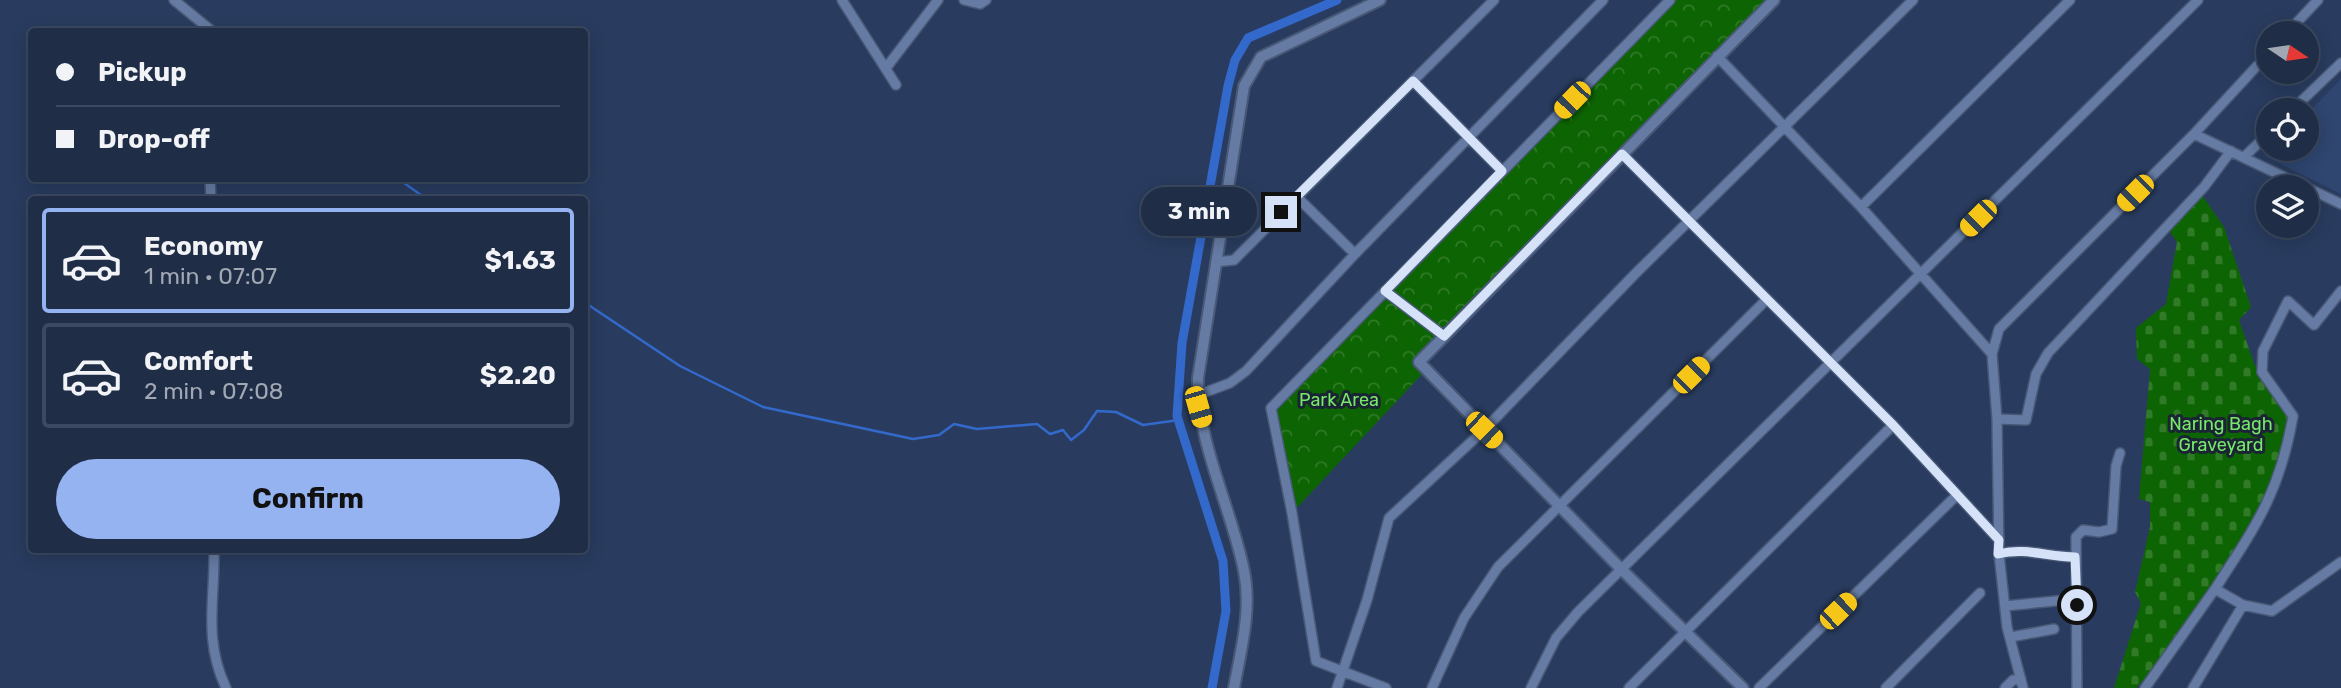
<!DOCTYPE html>
<html lang="en">
<head>
<meta charset="utf-8">
<style>
	body { margin:0; font-family:Rubik,sans-serif; background:#27354e; color:#f1f3f6; height:100vh; display:flex; flex-direction:column; font-size:26px; white-space:nowrap }
	* { box-sizing:border-box; margin:0 }
	p { font-size:23px; color:#a1a8b4 }
	.icon { flex:none; width:38px; height:38px; fill:none; stroke:currentColor; stroke-width:2; stroke-linecap:round; stroke-linejoin:round }
	.map { position:relative; flex:1; overflow:hidden }
	.panel { position:absolute; left:28px; top:196px; width:560px; height:357px; display:flex; flex-direction:column; background:#1f2d47; border-radius:7px; box-shadow:0 4px 18px #0003,0 0 0 2px #3c4960 }
	.panel>* { flex:none }
	.guide { position:absolute; left:28px; top:28px; width:560px; height:154px; border-radius:7px; box-shadow:0 4px 18px #0003,0 0 0 2px #3c4960; display:grid; align-content:center; height:154px; padding:0 28px; background:#1f2d47 }
	.needle { width:46px; rotate:103deg }
	.tools { position:absolute; left:2256px; top:21px; display:grid; gap:14px }
	.tools a { display:grid; place-items:center; width:63px; height:63px; border-radius:50%; background:#1f2d47; box-shadow:0 4px 18px #0003,0 0 0 2px #3c4960; font-size:35px }
	.end { position:absolute; width:32px; height:32px; margin:-16px; border:9px solid #d6e2f8; background:#111; box-shadow:0 0 0 4px #111 }
	.from { border-radius:50% }
	.bubble { position:absolute; height:49px; border-radius:24px; background:#1f2d47; box-shadow:0 4px 18px #0003,0 0 0 2px #3c4960; font-size:23px; font-weight:700; line-height:49px; text-align:center }
	.car { position:absolute; width:21px; height:42px; margin:-21px -10px; border-radius:9px; box-shadow:0 0 5px 2px #0007; background:linear-gradient(#f5c518 24%,#345 0 40%,#f5c518 0 76%,#345 0 86%,#f5c518 0) }
	.guide b { display:flex; align-items:center; gap:24px; height:66px; font-size:26px }
	.guide b+b { border-top:2px solid #3c4960 }
	.guide i { width:18px; height:18px; background:#f1f3f6 }
	ul { padding:12px 0 0; list-style:none }
	li { display:flex; align-items:center; gap:21px; height:105px; margin:0 14px 10px; padding:0 14px; border:4px solid #3c4960; border-radius:7px }
	li div { flex:1 }
	li b { display:block; font-size:26px }
	li em { font-style:normal; font-weight:700 }
	li.active { border-color:#95b2f1 }
	li>.icon { width:63px; height:63px; stroke-width:1.5 }
	.cta { display:flex; gap:14px; margin-top:auto; padding:14px 28px }
	.cta a { flex:1; height:80px; border-radius:42px; background:#95b2f1; color:#111; font-size:28px; font-weight:700; line-height:80px; text-align:center }
	.map>svg:first-child { display:block }
	.built { fill:#2f4670 }
	.forest { fill:url(#forest-crowns) }
	.cemetery { fill:url(#cemetery-stones) }
	.lines { fill:none; stroke-linecap:round; stroke-linejoin:round }
	.stream { stroke:#3469cc; stroke-width:2.5 }
	.canal { stroke:#3469cc; stroke-width:9 }
	.minor-casing { stroke:#485876; stroke-width:12 }
	.tertiary-casing { stroke:#485876; stroke-width:14 }
	.minor { stroke:#657ba3; stroke-width:9 }
	.tertiary { stroke:#657ba3; stroke-width:10 }
	.route { stroke:#d6e2f8; stroke-width:9 }
	.labels { text-anchor:middle; stroke-width:6; stroke-linejoin:round; paint-order:stroke }
	.park-label { font-size:18px; fill:#77e86a; stroke:#1b2434 }
</style>
</head>
<body>
<div class="map">
<svg width="2341" height="688" viewBox="0 0 2341 688">
	<defs>
		<pattern id="forest-crowns" width="20" height="18" patternUnits="userSpaceOnUse" patternTransform="scale(1.75)"><rect width="20" height="18" fill="#0d6402"/><path d="M2 6a3 3 0 1 1 6 0M12 15a3 3 0 1 1 6 0" fill="none" stroke="#307a28"/></pattern>
		<pattern id="cemetery-stones" width="16" height="16" patternUnits="userSpaceOnUse" patternTransform="scale(1.75)"><rect width="16" height="16" fill="#0d6402"/><path d="M2 7V4a2 2 0 0 1 4 0v3zM10 15v-3a2 2 0 0 1 4 0v3z" fill="#307a28"/></pattern>
	</defs>
	<rect width="100%" height="100%" fill="#293c5f"/>
	<path class="built" d="M 2341,79 L 2341,194 L 2265,156 L 2271,149 L 2306,149 L 2307,114 Z"/>
	<path class="forest" d="M 1670,0 L 1774,0 L 1419,362 L 1425,371 L 1292,513 L 1271,408 Z"/>
	<path class="cemetery" d="M 2202,195 L 2224,227 L 2251,307 L 2239,320 L 2255,366 L 2262,368 C 2269,381 2285,400 2288,415 C 2290,421 2286,430 2285,436 C 2273,519 2193,628 2136,688 L 2114,688 L 2141,603 L 2135,592 L 2150,527 L 2150,502 L 2139,499 L 2150,369 L 2137,359 L 2136,328 L 2166,304 L 2177,242 L 2170,232 Z"/>
	<g class="lines">
		<path class="stream" d="M 397,178 L 428,200
			M 584,302 L 680,366 L 763,407 L 913,439 L 939,435 L 954,424 L 977,429 L 1037,424 L 1050,434 L 1063,430 L 1071,440 L 1084,430 L 1097,411 L 1116,412 L 1143,425 L 1179,420"/>
		<path class="canal" d="M 1212,688 L 1226,611 L 1223,561 L 1177,416 L 1182,343 L 1228,86 L 1235,60 L 1248,38 L 1337,0"/>
		<defs>
			<path id="minor" d="M 174,0 L 213,32
				M 842,0 L 896,85
				M 964,0 L 980,4 L 986,0
				M 2287,33 L 2318,0
				M 1717,56 L 1861,207 L 1992,354
				M 886,68 L 938,0
				M 1413,81 L 1502,171
				M 2292,110 L 2341,63
				M 2194,134 L 2341,204
				M 1622,154 L 1893,425 L 1999,540
				M 2245,156 L 2268,134
				M 210,178 L 211,200
				M 1297,197 L 1355,254
				M 1861,207 L 2070,0
				M 1216,262 L 1234,260 L 1494,0
				M 1385,291 L 1444,336
				M 1198,395 L 1230,383 L 1246,371 L 1355,254 L 1603,0
				M 1997,419 L 2026,420 L 2036,374 L 2048,353 L 2204,187 L 2231,151
				M 214,550 C 215,601 203,639 226,688
				M 1999,554 C 2025,547 2048,557 2075,557
				M 2243,605 L 2272,611 L 2341,562
				M 2005,606 L 2076,599
				M 2011,637 L 2054,629
				M 1337,688 L 1367,600 L 1389,518 L 1484,430 L 1635,274 L 1913,0
				M 1386,688 L 1316,661 L 1292,513 L 1271,408 L 1670,0
				M 1432,688 L 1464,618 L 1498,567 L 1766,300
				M 1531,688 L 1556,638 L 1578,612 L 2198,0
				M 1629,688 L 1893,425
				M 1759,688 L 1957,495
				M 1886,688 L 1980,593
				M 2005,688 L 2013,680 L 2021,679
				M 2023,688 L 2007,627 L 1999,554 L 1997,419 L 1992,354 L 1999,329 L 2194,134 L 2268,54
				M 2077,688 L 2076,537 L 2083,530 L 2099,532 L 2112,529 L 2116,466 L 2120,453
				M 2145,688 L 2215,589
				M 2193,688 L 2243,605 L 2215,589 C 2256,526 2280,492 2293,416 L 2262,372 L 2263,351 L 2288,301 L 2314,325 L 2341,291"/>
			<path id="tertiary" d="M 1234,688 C 1241,649 1252,610 1244,571 C 1231,506 1197,444 1198,378 L 1244,86 L 1261,57 L 1380,0
				M 1743,688 L 1621,569 L 1419,362 L 1774,0"/>
		</defs>
		<use href="#minor" class="minor-casing"/>
		<use href="#tertiary" class="tertiary-casing"/>
		<use href="#minor" class="minor"/>
		<use href="#tertiary" class="tertiary"/>
	</g>
	<g class="lines">
		<path class="route" d="M 1281,212 L 1413,81 L 1502,171 L 1385,291 L 1444,336 L 1622,154 L 1893,425 L 1999,540 L 1998,554 C 2025,547 2048,557 2075,557 L 2077,605"/>
	</g>
	<g class="labels">
		<g class="park-label">
			<text x="1339" y="406">Park Area</text>
			<text x="2221" y="430">Naring Bagh<tspan x="2221" dy="21">Graveyard</tspan></text>
		</g>
	</g>
</svg>
<div class="tools">
<a><svg class="needle" viewBox="-14 -14 28 28"><path d="M0-13l5 13h-10z" fill="#e53935"/><path d="M0 13l5-13h-10z" fill="#a1a8b4"/></svg></a>
<a><svg class="icon" aria-label="locate" viewBox="0 0 24 24"><circle cx="12" cy="12" r="6"/><path d="M12 2v4M12 18v4M2 12h4M18 12h4"/></svg></a>
<a><svg class="icon" aria-label="layers" viewBox="0 0 24 24"><path d="M12 4l9 5-9 5-9-5zM3 14l9 5 9-5"/></svg></a>
</div>
<i class="end from" style="left:2077px;top:605px"></i>
<i class="end" style="left:1281px;top:212px"></i>
<div class="bubble" style="left:1141px;top:187px;width:116px">3 min</div>
<i class="car" style="left:1572px;top:100px;rotate:224deg"></i>
<i class="car" style="left:2135px;top:193px;rotate:225deg"></i>
<i class="car" style="left:1978px;top:218px;rotate:225deg"></i>
<i class="car" style="left:1691px;top:375px;rotate:45deg"></i>
<i class="car" style="left:1198px;top:407px;rotate:164deg"></i>
<i class="car" style="left:1484px;top:430px;rotate:134deg"></i>
<i class="car" style="left:1838px;top:611px;rotate:46deg"></i>
<div class="guide">
<b><i class="from"></i>Pickup</b>
<b><i></i>Drop-off</b>
</div>
<section class="panel">
<ul>
<li class="active"><svg class="icon" aria-label="car" viewBox="0 0 24 24"><path d="M5 17H2v-5l4-1 3-4h7l3 4 3 1v5h-3M9 17h6M6 11h13"/><circle cx="7" cy="17" r="2"/><circle cx="17" cy="17" r="2"/></svg><div><b>Economy</b><p>1 min · 07:07</p></div><em>$1.63</em></li>
<li><svg class="icon" aria-label="car" viewBox="0 0 24 24"><path d="M5 17H2v-5l4-1 3-4h7l3 4 3 1v5h-3M9 17h6M6 11h13"/><circle cx="7" cy="17" r="2"/><circle cx="17" cy="17" r="2"/></svg><div><b>Comfort</b><p>2 min · 07:08</p></div><em>$2.20</em></li>
</ul>
<div class="cta"><a>Confirm</a></div>
</section>
</div>
</body>
</html>
